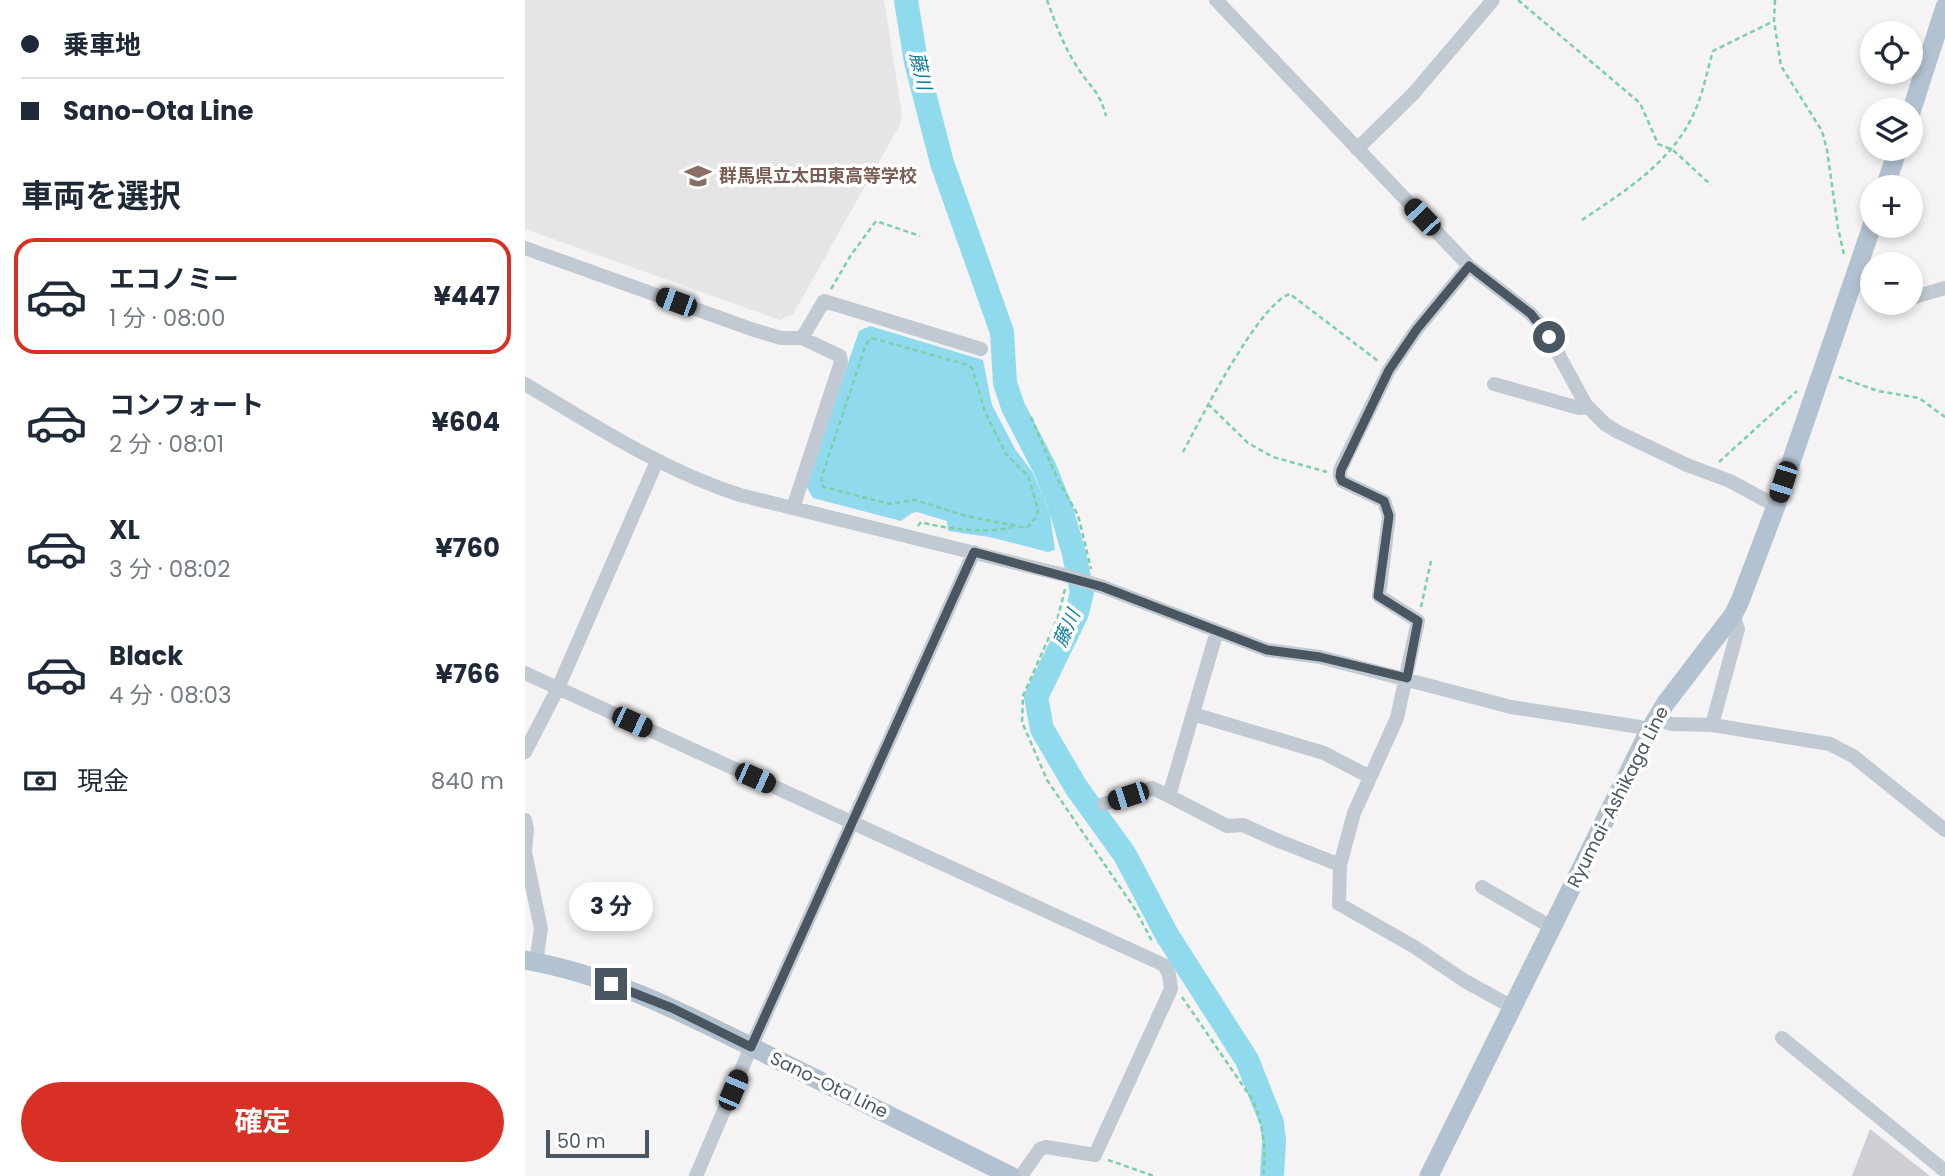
<!DOCTYPE html>
<html lang="ja">
<head>
<meta charset="utf-8">
<style>
	body { margin:0; font-family:Poppins,"Noto Sans JP",sans-serif; background:#f2f2f3; color:#1f2937; height:100vh; display:flex; flex-direction:column; font-size:26px; white-space:nowrap }
	* { box-sizing:border-box; margin:0 }
	p { font-size:23px; color:#747a83 }
	.icon { flex:none; width:38px; height:38px; fill:none; stroke:currentColor; stroke-width:2; stroke-linecap:round; stroke-linejoin:round }
	.map { position:relative; flex:1; overflow:hidden }
	.sheet { display:flex; flex-direction:column; background:#fff; width:525px }
	.sheet>* { flex:none }
	.top-card { display:grid; align-content:center; height:154px; padding:0 21px; background:#fff }
	.fabs { position:absolute; left:1335px; top:21px; display:grid; gap:14px }
	.fabs a { display:grid; place-items:center; width:63px; height:63px; border-radius:50%; background:#fff; box-shadow:0 4px 10px #0003; font-size:35px }
	.scale { position:absolute; left:21px; bottom:18px; width:103px; box-sizing:border-box; padding-left:7px; border:4px solid #4a5661; border-top:0; font-size:19px; line-height:24px; white-space:nowrap; color:#4a5661; -webkit-text-stroke:5px #fff; paint-order:stroke }
	.end { position:absolute; width:32px; height:32px; margin:-16px; border:9px solid #4a5661; background:#fff; box-shadow:0 0 0 4px #fff }
	.from { border-radius:50% }
	.bubble { position:absolute; height:49px; border-radius:24px; background:#fff; box-shadow:0 4px 10px #0003; font-size:23px; font-weight:700; line-height:49px; text-align:center }
	.car { position:absolute; width:21px; height:42px; margin:-21px -10px; border-radius:9px; box-shadow:0 0 5px 2px #0007; background:linear-gradient(#222 24%,#8ab4d8 0 40%,#222 0 76%,#8ab4d8 0 86%,#222 0) }
	.top-card b { display:flex; align-items:center; gap:24px; height:66px; font-size:26px }
	.top-card b+b { border-top:2px solid #e0e1e3 }
	.top-card i { width:18px; height:18px; background:#1f2937 }
	ul { padding:0; list-style:none }
	li { display:flex; align-items:center; gap:21px; height:116px; margin:0 14px 10px; padding:0 7px; border:4px solid transparent; border-radius:21px }
	li div { flex:1 }
	li b { display:block; font-size:26px }
	li em { font-style:normal; font-weight:700 }
	li.current { border-color:#d93025 }
	li>.icon { width:63px; height:63px; stroke-width:1.5 }
	h2 { padding:0 21px; font-size:32px; line-height:84px }
	.pay { display:flex; align-items:center; gap:18px; height:77px; padding:0 21px; font-size:26px }
	.pay p { margin-inline-start:auto }
	.primary-button { display:flex; gap:14px; margin-top:auto; padding:14px 21px }
	.primary-button a { flex:1; height:80px; border-radius:42px; background:#d93025; color:#fff; font-size:28px; font-weight:700; line-height:80px; text-align:center }
	main { display:flex; flex:1; min-height:0 }
	.map>svg:first-child { display:block }
	.education { fill:#e6e4e5 }
	.water { fill:#90daee }
	.lines { fill:none; stroke-linecap:round; stroke-linejoin:round }
	.stream { stroke:#90daee; stroke-width:4.5 }
	.river { stroke:#90daee; stroke-width:24 }
	.building { fill:#cdcfd5 }
	.path { stroke:#7ad0a6; stroke-width:2.5; stroke-dasharray:5 3.5; stroke-linecap:butt }
	.minor { stroke:#c1cad2; stroke-width:14 }
	.major { stroke:#b3c2d1; stroke-width:19 }
	.route { stroke:#4a5661; stroke-width:9 }
	.labels { text-anchor:middle; stroke-width:7; stroke-linejoin:round; paint-order:stroke }
	.education-label { font-size:18px; font-weight:bold; fill:#785e54; stroke:#fff; text-anchor:start }
	.street-label { font-size:18px; fill:#4a5661; stroke:#fff }
	.water-label { font-size:19px; font-style:italic; fill:#0c7c9b; stroke:#fff }
</style>
</head>
<body>
<main>
<section class="sheet">
<div class="top-card">
<b><i class="from"></i>乗車地</b>
<b><i></i>Sano-Ota Line</b>
</div>
<h2>車両を選択</h2>
<ul>
<li class="current"><svg class="icon" aria-label="car" viewBox="0 0 24 24"><path d="M5 17H2v-5l4-1 3-4h7l3 4 3 1v5h-3M9 17h6M6 11h13"/><circle cx="7" cy="17" r="2"/><circle cx="17" cy="17" r="2"/></svg><div><b>エコノミー</b><p>1 分 · 08:00</p></div><em>¥447</em></li>
<li><svg class="icon" aria-label="car" viewBox="0 0 24 24"><path d="M5 17H2v-5l4-1 3-4h7l3 4 3 1v5h-3M9 17h6M6 11h13"/><circle cx="7" cy="17" r="2"/><circle cx="17" cy="17" r="2"/></svg><div><b>コンフォート</b><p>2 分 · 08:01</p></div><em>¥604</em></li>
<li><svg class="icon" aria-label="car" viewBox="0 0 24 24"><path d="M5 17H2v-5l4-1 3-4h7l3 4 3 1v5h-3M9 17h6M6 11h13"/><circle cx="7" cy="17" r="2"/><circle cx="17" cy="17" r="2"/></svg><div><b>XL</b><p>3 分 · 08:02</p></div><em>¥760</em></li>
<li><svg class="icon" aria-label="car" viewBox="0 0 24 24"><path d="M5 17H2v-5l4-1 3-4h7l3 4 3 1v5h-3M9 17h6M6 11h13"/><circle cx="7" cy="17" r="2"/><circle cx="17" cy="17" r="2"/></svg><div><b>Black</b><p>4 分 · 08:03</p></div><em>¥766</em></li>
</ul>
<div class="pay"><svg class="icon" aria-label="cash" viewBox="0 0 24 24"><path d="M3 7h18v10H3z"/><circle cx="12" cy="12" r="2"/></svg>現金<p>840 m</p></div>
<div class="primary-button"><a>確定</a></div>
</section>
<div class="map">
<svg width="1420" height="1176" viewBox="0 0 1420 1176">
	<rect width="100%" height="100%" fill="#f5f3f3"/>
	<path class="education" d="M 0,0 L 359,0 L 377,115 L 375,124 L 268,314 L 255,320 L 0,229 Z"/>
	<path class="water" d="M 345,326 L 458,360 L 467,405 L 490,449 L 508,473 L 525,514 L 530,550 L 523,552 L 464,537 L 423,531 L 422,521 L 392,512 L 387,513 L 376,521 L 288,498 L 281,486 L 334,331 Z"/>
	<g class="lines">
		<path class="stream" d="M 513,497 L 529,494
			M 541,551 L 549,554"/>
		<path class="river" d="M 381,0 L 391,62 L 417,163 L 477,332 L 480,383 L 488,407 L 520,469 L 536,509 L 549,554 L 557,592 L 552,613 L 511,697 L 517,729 L 551,787 L 600,855 L 642,935 L 722,1060 L 747,1123 L 749,1141 L 747,1176"/>
	</g>
	<path class="building" d="M 1345,1129 L 1405,1176 L 1327,1176 Z"/>
	<g class="lines">
		<path class="path" d="M 522,0 C 530,22 538,45 551,65 C 564,87 574,89 581,116
			M 993,0 L 1115,103 L 1133,144 L 1148,150 L 1186,185
			M 1250,0 L 1249,21 L 1256,66 L 1297,131 L 1302,150 L 1313,228 L 1319,255
			M 1057,220 C 1100,191 1147,162 1169,113 C 1178,94 1182,71 1188,51 L 1249,21
			M 306,289 L 326,255 L 351,221 L 395,236
			M 347,338 L 443,365 L 447,368 L 460,412 L 481,454 L 503,476 L 513,509 L 512,516 L 502,528 L 441,516 L 390,500 L 364,504 L 299,487 L 296,484 L 297,476 L 341,344 Z
			M 1314,377 L 1353,391 L 1394,398 L 1420,417
			M 683,404 L 723,443 L 748,457 L 802,472
			M 506,417 L 533,480 L 553,515 L 566,569
			M 658,452 C 675,420 734,303 765,294 L 853,361
			M 1194,462 L 1272,391
			M 393,526 L 396,522 C 420,529 463,534 487,527
			M 540,589 L 533,617 L 498,696 L 497,722 L 522,780 L 610,909 L 628,943
			M 896,607 L 906,561
			M 657,997 L 727,1099 C 738,1122 742,1150 738,1176
			M 583,1160 L 629,1176"/>
		<path class="minor" d="M 691,0 L 944,266 L 1006,314 L 1015,324 L 1024,337 L 1061,405 L 1080,424 L 1093,432 L 1162,465 L 1205,481 L 1251,506
			M 832,149 L 888,94 L 968,0
			M 0,248 L 229,330 L 256,338 L 277,338 L 315,356 L 316,362 L 268,508
			M 1328,278 L 1348,285
			M 1386,298 L 1420,288
			M 277,338 L 299,301 L 456,349
			M 0,384 C 69,425 137,470 215,495 L 543,576 L 578,587 L 742,650 L 795,657 L 986,707 L 1115,727 L 1124,731
			M 969,384 L 1054,408 L 1062,407
			M 692,631 L 644,796 L 702,826 L 718,825 L 749,839 L 815,865 L 829,813 L 872,718 L 893,621 L 854,596 L 864,516 L 859,501 L 817,481 L 815,476 L 815,470 L 864,370 L 892,329 L 944,266
			M 0,673 L 639,965 L 644,974 L 646,989 L 570,1155 L 521,1147 L 515,1149 L 496,1176
			M 668,714 L 799,753 L 845,777
			M 1131,720 L 1147,724 L 1187,725 L 1305,744 L 1328,756 L 1420,830
			M 1187,725 L 1213,629 L 1208,615
			M 0,752 L 33,688 L 132,461
			M 579,804 L 627,788 L 644,796
			M 0,820 L 2,829 L 0,852 L 16,929 L 11,962
			M 815,865 L 814,904 L 888,946 L 940,981 L 987,1007
			M 957,887 L 1026,927
			M 1257,1038 L 1420,1171
			M 171,1176 L 226,1047 L 449,552"/>
		<path class="major" d="M 1386,112 L 1420,7
			M 1360,187 L 1373,149
			M 0,960 C 88,975 168,1018 247,1057 C 327,1097 407,1136 486,1176
			M 904,1176 L 1124,731 L 1140,704 L 1208,615 L 1215,601 L 1251,506 L 1348,223"/>
	</g>
	<g class="lines">
		<path class="route" d="M 86,984 L 147,1008 L 226,1047 L 449,552 L 578,587 L 742,650 L 795,657 L 882,678 L 893,621 L 853,596 L 864,516 L 859,501 L 817,481 L 815,476 L 816,470 L 864,370 L 892,329 L 944,266 L 1006,314 L 1024,337"/>
	</g>
	<defs>
		<symbol id="school-bare" viewBox="-9 -9 18 18"><path d="M0-5L7-2L0 1L-7-2ZM-4 1L0 2.5L4 1V4Q0 6-4 4Z" fill="#8d6e63" stroke="#fff" stroke-width="2.5" paint-order="stroke"/></symbol>
	</defs>
	<g fill-rule="evenodd">
		<use href="#school-bare" x="154" y="157" width="38" height="38"/>
	</g>
	<g class="labels">
		<g class="education-label">
			<text x="194" y="182">群馬県立太田東高等学校</text>
		</g>
		<g class="street-label">
			<text transform="translate(1093 797) rotate(-63)" y="6">Ryumai-Ashikaga Line</text>
			<text transform="translate(304 1085) rotate(26)" y="6">Sano-Ota Line</text>
		</g>
		<g class="water-label">
			<text transform="translate(396 71) rotate(77)" y="7">藤川</text>
			<text transform="translate(541 628) rotate(-66)" y="7">藤川</text>
		</g>
	</g>
</svg>
<div class="fabs">
<a><svg class="icon" aria-label="locate" viewBox="0 0 24 24"><circle cx="12" cy="12" r="6"/><path d="M12 2v4M12 18v4M2 12h4M18 12h4"/></svg></a>
<a><svg class="icon" aria-label="layers" viewBox="0 0 24 24"><path d="M12 4l9 5-9 5-9-5zM3 14l9 5 9-5"/></svg></a>
<a>+</a>
<a>−</a>
</div>
<div class="scale">50 m</div>
<i class="end from" style="left:1024px;top:337px"></i>
<i class="end" style="left:86px;top:984px"></i>
<div class="bubble" style="left:44px;top:882px;width:84px">3 分</div>
<i class="car" style="left:897px;top:217px;rotate:316deg"></i>
<i class="car" style="left:151px;top:302px;rotate:290deg"></i>
<i class="car" style="left:1258px;top:482px;rotate:198deg"></i>
<i class="car" style="left:107px;top:722px;rotate:115deg"></i>
<i class="car" style="left:230px;top:778px;rotate:114deg"></i>
<i class="car" style="left:603px;top:796px;rotate:252deg"></i>
<i class="car" style="left:208px;top:1090px;rotate:23deg"></i>
</div>
</main>
</body>
</html>
